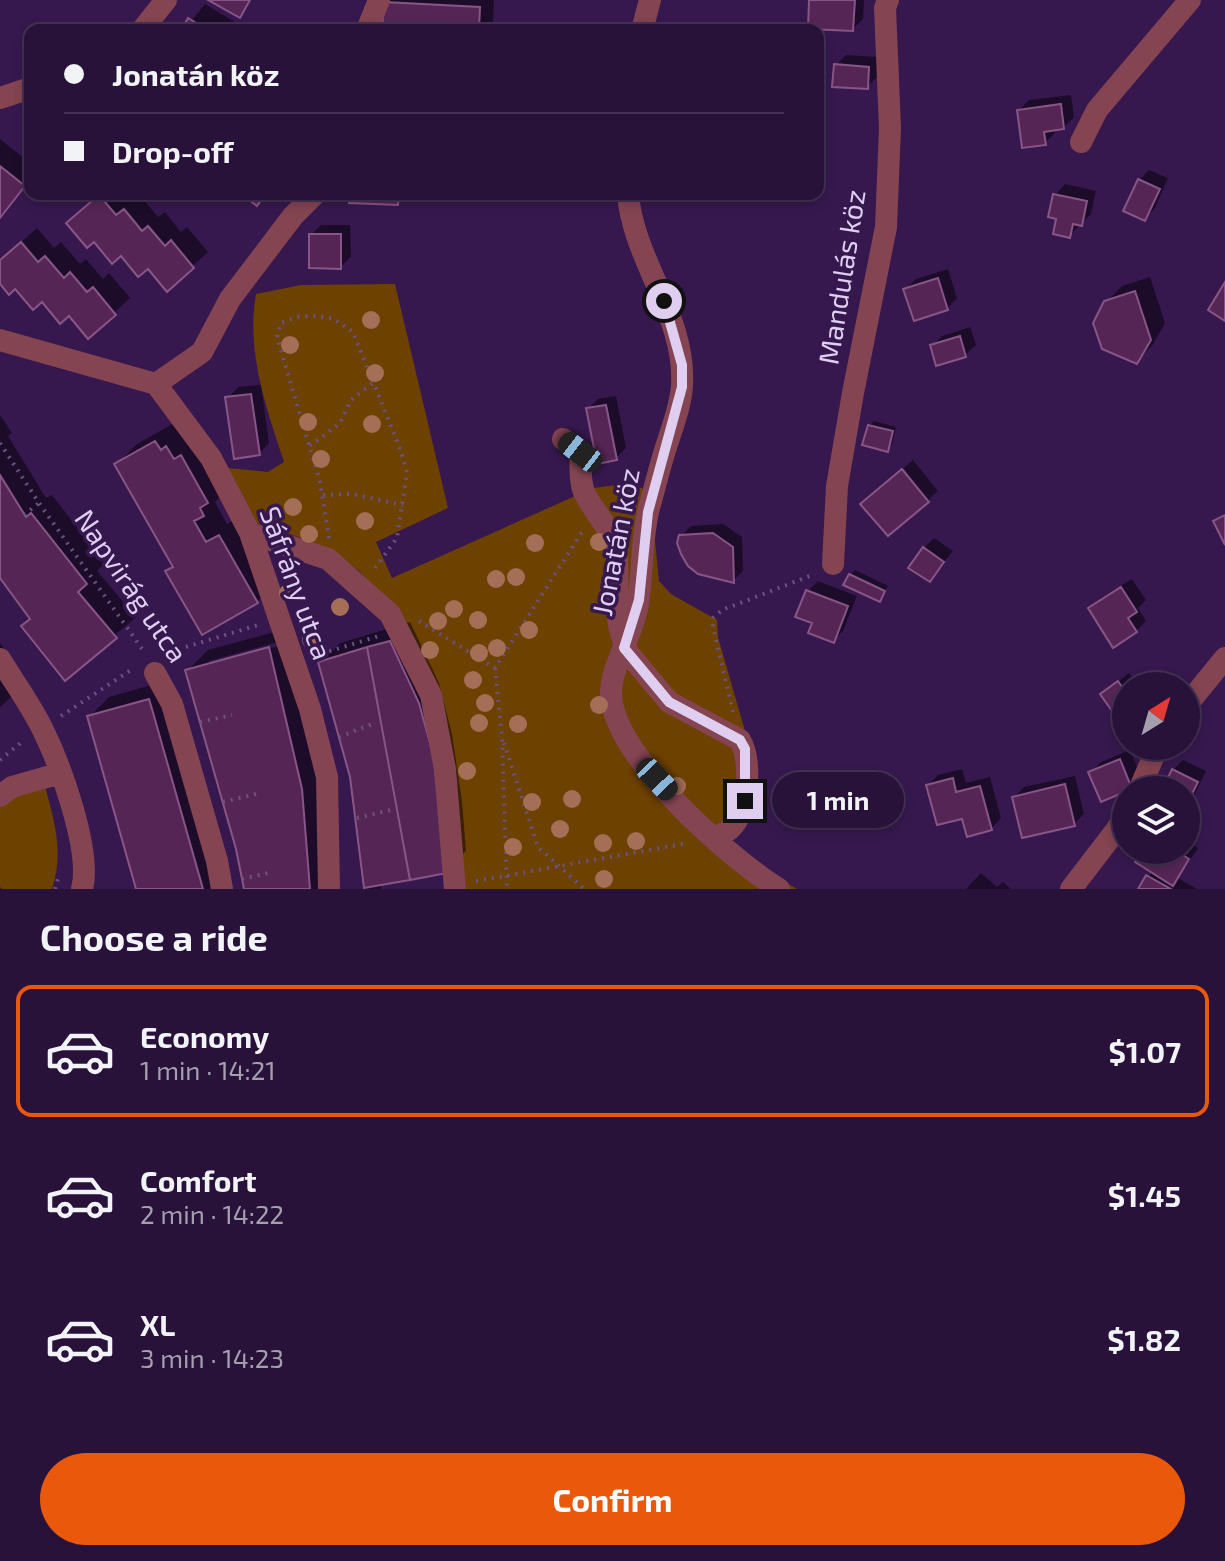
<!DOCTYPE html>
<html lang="en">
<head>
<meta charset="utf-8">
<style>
	body { margin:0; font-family:"Exo 2",sans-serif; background:#342045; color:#f1f3f6; height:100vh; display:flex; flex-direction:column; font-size:30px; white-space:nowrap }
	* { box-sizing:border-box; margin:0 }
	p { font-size:26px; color:#a59eaf }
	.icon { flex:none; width:44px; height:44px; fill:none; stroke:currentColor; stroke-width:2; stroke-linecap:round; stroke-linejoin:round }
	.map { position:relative; height:889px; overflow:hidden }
	.panel { display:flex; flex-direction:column; background:#28123a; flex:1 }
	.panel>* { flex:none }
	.guide { position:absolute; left:24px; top:24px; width:800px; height:176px; border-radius:16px; box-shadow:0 4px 12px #0003,0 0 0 2px #443254; display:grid; align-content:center; height:176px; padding:0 40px; background:#28123a }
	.needle { width:52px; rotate:37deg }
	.buttons { position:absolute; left:1112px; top:672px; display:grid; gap:16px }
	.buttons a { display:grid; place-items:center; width:88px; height:88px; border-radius:50%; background:#28123a; box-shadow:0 4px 12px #0003,0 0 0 2px #443254; font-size:40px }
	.end { position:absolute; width:36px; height:36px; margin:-18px; border:10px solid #dfcef0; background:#111; box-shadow:0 0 0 4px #111 }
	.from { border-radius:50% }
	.bubble { position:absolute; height:56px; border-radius:28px; background:#28123a; box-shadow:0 4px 12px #0003,0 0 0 2px #443254; font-size:26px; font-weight:700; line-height:56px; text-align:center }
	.car { position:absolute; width:24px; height:48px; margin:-24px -12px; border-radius:10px; box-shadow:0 0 6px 2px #0007; background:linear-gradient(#222 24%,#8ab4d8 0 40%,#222 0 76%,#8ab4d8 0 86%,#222 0) }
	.guide b { display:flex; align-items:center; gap:28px; height:76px; font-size:30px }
	.guide b+b { border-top:2px solid #443254 }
	.guide i { width:20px; height:20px; background:#f1f3f6 }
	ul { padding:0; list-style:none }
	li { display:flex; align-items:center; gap:24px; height:132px; margin:0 16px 12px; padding:0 24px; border:4px solid transparent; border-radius:16px }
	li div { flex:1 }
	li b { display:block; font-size:30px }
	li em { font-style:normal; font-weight:700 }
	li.on { border-color:#ea580c }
	li>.icon { width:72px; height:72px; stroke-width:1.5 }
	h2 { padding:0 40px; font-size:36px; line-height:96px }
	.primary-button { display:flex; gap:16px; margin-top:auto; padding:16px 40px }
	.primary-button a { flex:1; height:92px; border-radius:48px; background:#ea580c; color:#fff; font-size:32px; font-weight:700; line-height:92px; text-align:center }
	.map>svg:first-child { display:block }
	.green { fill:#6d4100 }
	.shadow { fill:#0007; fill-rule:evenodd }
	.building { fill:#552655; stroke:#885587; stroke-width:2 }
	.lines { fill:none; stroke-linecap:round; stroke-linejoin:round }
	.path { stroke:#6c5281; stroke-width:4; stroke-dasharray:2 6; stroke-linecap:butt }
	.minor { stroke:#844452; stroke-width:22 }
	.tree { fill:#a46e57 }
	.route { stroke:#dfcef0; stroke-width:10 }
	.labels { text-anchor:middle; stroke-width:7; stroke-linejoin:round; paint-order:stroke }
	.street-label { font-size:28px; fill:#dfcef0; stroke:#36184e }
</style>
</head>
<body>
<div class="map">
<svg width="1225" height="889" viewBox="0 0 1225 889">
	<rect width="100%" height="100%" fill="#36184e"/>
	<path class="green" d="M 395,284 L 448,508 L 376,542 L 392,578 L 593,488 L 617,485 L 642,488 L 651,500 L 659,581 L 671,594 L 717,620 L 718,637 L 745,731 L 729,838 L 775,876 L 797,889 L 464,889 L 455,797 L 391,606 L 360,572 L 347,562 L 307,540 L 257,523 L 228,468 L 268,472 L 284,462 C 266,407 246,352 256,294 L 301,285 Z
		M 43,778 C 53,818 65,849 52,889 L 2,889 L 0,887 L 0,798 Z"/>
	<path class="shadow" d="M 389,0 L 494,0 L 493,21 L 484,30 L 384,30 Z
		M 811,0 L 864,0 L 863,19 L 853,29 Z
		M 205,4 L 248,30 L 184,30 Z
		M 846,55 L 878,57 L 877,77 L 867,87 L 836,65 Z
		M 1071,95 L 1074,117 L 1064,127 L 1054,128 L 1055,133 L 1045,143 L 1019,110 L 1029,100 Z
		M 0,139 L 30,163 L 30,181 L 0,219 Z
		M 1149,170 L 1168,178 L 1155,208 L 1145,219 L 1139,180 Z
		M 1065,184 L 1096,191 L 1091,214 L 1069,236 L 1055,195 Z
		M 101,194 L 126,194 L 132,202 L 140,195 L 158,217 L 165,212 L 181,232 L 187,227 L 208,252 L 167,289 L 148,267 L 84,208 Z
		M 321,225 L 350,225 L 351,256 L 341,267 L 311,235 Z
		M 37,228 L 54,248 L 61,242 L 80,264 L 86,259 L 103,279 L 109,273 L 130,298 L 89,336 L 69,313 L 16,286 L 0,281 L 0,261 Z
		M 948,269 L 957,298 L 947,309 L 905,289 L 916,279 Z
		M 1150,277 L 1165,323 L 1152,346 L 1136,361 L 1106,302 L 1122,286 Z
		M 970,327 L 976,345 L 965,355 L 937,363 L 932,346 L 942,336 Z
		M 261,385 L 269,443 L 259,454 L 228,398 L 238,387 Z
		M 616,396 L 626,448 L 616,458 L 588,409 L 598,399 Z
		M 0,415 L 12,433 L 8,436 L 46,498 L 52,495 L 105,563 L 97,571 L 136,617 L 65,678 L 32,618 L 0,574 Z
		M 874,421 L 896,427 L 892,445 L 887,449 L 869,426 Z
		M 176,422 L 223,494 L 215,502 L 227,524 L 239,517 L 277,582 L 257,602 L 168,571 L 174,565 L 117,464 L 137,444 Z
		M 913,460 L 938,491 L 928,500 L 873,494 Z
		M 723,524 L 742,537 L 743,571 L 733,581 L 681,536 L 691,526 Z
		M 934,538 L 953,551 L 929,580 L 924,548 Z
		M 855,570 L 888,586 L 879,600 L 850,575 Z
		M 1132,579 L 1146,600 L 1138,608 L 1146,621 L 1136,631 L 1091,608 L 1101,598 Z
		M 818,581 L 857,596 L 843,631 L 833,641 L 814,622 L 808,591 Z
		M 410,622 L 439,683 L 452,734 L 462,801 L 466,851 L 446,871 L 381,883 L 381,889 L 366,889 L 352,776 L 320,663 L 340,643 Z
		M 289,628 L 322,768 L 331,889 L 246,889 L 238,849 L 188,670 L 208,650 ZM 278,642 L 279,646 L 209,665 L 209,661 Z
		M 0,643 L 28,682 L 0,707 Z
		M 1129,673 L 1138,686 L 1126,686 L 1126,728 L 1103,694 Z
		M 169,680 L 228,889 L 138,889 L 89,717 L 109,697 Z
		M 1130,750 L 1141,777 L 1131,787 L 1091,772 L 1101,762 Z
		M 1183,760 L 1206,771 L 1186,812 L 1186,790 L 1164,790 L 1173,770 Z
		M 962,769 L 966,783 L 990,777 L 1001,818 L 991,829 L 963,817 L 928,785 L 938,775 Z
		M 1075,776 L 1084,814 L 1074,824 L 1014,797 L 1024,787 Z
		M 1186,841 L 1198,848 L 1178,878 L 1197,889 L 1140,889 L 1153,871 L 1144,850 L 1186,850 Z
		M 981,873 L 997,887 L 1003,882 L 1011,889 L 966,889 Z"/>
	<path class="building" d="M 208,0 L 250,0 L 240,18 Z
		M 809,0 L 855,0 L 853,31 L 808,29 Z
		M 384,2 L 480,7 L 479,30 L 382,30 Z
		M 188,18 L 208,30 L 181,30 Z
		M 834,64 L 869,67 L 868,89 L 832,87 Z
		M 1061,104 L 1064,129 L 1044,132 L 1046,145 L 1022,148 L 1017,110 Z
		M 0,166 L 25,186 L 0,218 Z
		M 1138,179 L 1160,189 L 1145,221 L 1123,211 Z
		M 241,194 L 265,194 L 257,206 Z
		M 350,194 L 399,194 L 398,205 L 349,203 Z
		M 1053,194 L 1087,201 L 1082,226 L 1073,224 L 1070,238 L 1053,234 L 1056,219 L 1048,217 Z
		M 99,195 L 116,215 L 124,209 L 142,231 L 148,226 L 165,246 L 171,240 L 194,268 L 167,292 L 148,269 L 138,277 L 121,256 L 112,264 L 94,242 L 87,248 L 66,223 Z
		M 309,234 L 341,234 L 341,269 L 309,268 Z
		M 21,242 L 38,262 L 45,256 L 64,278 L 70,272 L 87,292 L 93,287 L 116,315 L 88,339 L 69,316 L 60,324 L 42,302 L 33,310 L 15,289 L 9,295 L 0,284 L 0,260 Z
		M 938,278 L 948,310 L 914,321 L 903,289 Z
		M 1225,282 L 1225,321 L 1208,310 Z
		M 1135,291 L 1151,340 L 1137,364 L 1102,349 L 1093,323 L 1104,301 Z
		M 960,336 L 966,357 L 936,366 L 930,345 Z
		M 251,394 L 260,455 L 234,459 L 225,397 Z
		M 606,405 L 617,460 L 597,464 L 586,408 Z
		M 868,425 L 893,431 L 888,452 L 862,445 Z
		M 155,441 L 161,450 L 166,446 L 174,459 L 181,455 L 208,503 L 200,508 L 204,516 L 194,521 L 206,542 L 219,535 L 258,603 L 202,635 L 165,571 L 173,567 L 114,464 Z
		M 902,469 L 929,502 L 888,536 L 860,504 Z
		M 0,475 L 26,517 L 31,513 L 87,584 L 78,592 L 117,638 L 65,681 L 21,626 L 30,619 L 0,578 Z
		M 1225,515 L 1225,545 L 1213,521 Z
		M 713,533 L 733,547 L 734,583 L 698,574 L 688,566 L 681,554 L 677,543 L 679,535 Z
		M 923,547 L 944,562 L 930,582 L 908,568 Z
		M 849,574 L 885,591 L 880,602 L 843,585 Z
		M 1121,587 L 1137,612 L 1128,618 L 1137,632 L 1113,648 L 1088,608 Z
		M 806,590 L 848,606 L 834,643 L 808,633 L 812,623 L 795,617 Z
		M 390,641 L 419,703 L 433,754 L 447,873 L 410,880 L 367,647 Z
		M 269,647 L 302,789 L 310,889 L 244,889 L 236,849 L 185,670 Z
		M 367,647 L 410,880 L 364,888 L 350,777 L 318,662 Z
		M 1118,681 L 1126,693 L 1126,731 L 1100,694 Z
		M 149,699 L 152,709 L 203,889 L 136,889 L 87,716 Z
		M 1120,759 L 1132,789 L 1101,802 L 1088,772 Z
		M 1172,769 L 1198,782 L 1186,806 L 1186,790 L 1162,790 Z
		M 953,778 L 956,792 L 980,786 L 992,830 L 967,837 L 962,819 L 937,825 L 926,785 Z
		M 1065,784 L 1075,826 L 1022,838 L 1012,797 Z
		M 1142,850 L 1175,850 L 1189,859 L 1173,886 L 1135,862 Z
		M 1146,875 L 1171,889 L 1138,889 Z"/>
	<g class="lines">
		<path class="path" d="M 0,443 L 39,503 L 145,653
			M 310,446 L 340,423 L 351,400 L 374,382
			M 323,495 L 351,494 L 403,505
			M 24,515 L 39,503
			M 329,538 L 320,482 L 277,337 L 281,323 L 296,317 L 315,316 L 334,319 L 353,332 L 399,446 L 407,472 L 397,538 L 372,572
			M 419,621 L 495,668 L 582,532
			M 163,654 L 258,625
			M 314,656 L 379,636
			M 495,668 L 502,737 L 507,889
			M 733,712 L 713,627 L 713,618 L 722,610 L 815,574
			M 61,716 L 134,668
			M 200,722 L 232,715
			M 339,737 L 372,724
			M 504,743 L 538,847 L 584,889
			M 0,760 L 23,741
			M 223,802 L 256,794
			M 357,818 L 391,810
			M 242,879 L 268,873
			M 476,881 L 688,843
			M 55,889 L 59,875"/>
		<path class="minor" d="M 142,30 L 166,0
			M 367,30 L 379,0
			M 642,30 L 650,0
			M 0,98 L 30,88
			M 1081,142 L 1097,110 L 1190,0
			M 628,194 C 633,260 686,316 682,385 C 681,405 673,425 667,444 C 660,465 655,487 649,508 C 641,539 643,573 638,604 C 634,632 612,665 611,691 C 609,753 729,858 779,889
			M 0,340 L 156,384 L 211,458 L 250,533 L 310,709 L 327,777 L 329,889
			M 156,384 L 202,352 L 230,299 L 293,216 L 315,194
			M 563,439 L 580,452 C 581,465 579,485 586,496 C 597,516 611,528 616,551 C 621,581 611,621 626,644
			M 250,533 L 328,559 L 390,614 L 431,695 L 445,769 L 455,889
			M 833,564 L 837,486 L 853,393 L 886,227 L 890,128 L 885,8 L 888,0
			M 624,648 L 669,702 L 740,740 C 752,761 749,810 731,828 C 728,832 719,835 714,838
			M 0,659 C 14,682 30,704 42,728 C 60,764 92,851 82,889
			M 155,673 L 172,704 L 217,861 L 222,889
			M 1186,706 L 1225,658
			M 1139,790 L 1158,746
			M 0,796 L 12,787 L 61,773
			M 1071,889 L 1117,829 L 1126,814"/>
	</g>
	<g class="tree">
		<circle cx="371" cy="320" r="9"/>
		<circle cx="290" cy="345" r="9"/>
		<circle cx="375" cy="373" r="9"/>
		<circle cx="308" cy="422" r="9"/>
		<circle cx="372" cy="424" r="9"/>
		<circle cx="321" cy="459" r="9"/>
		<circle cx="293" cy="507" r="9"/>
		<circle cx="365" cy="521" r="9"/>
		<circle cx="309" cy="534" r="9"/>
		<circle cx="599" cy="542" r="9"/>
		<circle cx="535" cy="543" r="9"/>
		<circle cx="516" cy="577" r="9"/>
		<circle cx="496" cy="579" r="9"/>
		<circle cx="288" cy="593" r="9"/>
		<circle cx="340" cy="607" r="9"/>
		<circle cx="454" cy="609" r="9"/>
		<circle cx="478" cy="620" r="9"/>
		<circle cx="438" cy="621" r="9"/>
		<circle cx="529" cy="630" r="9"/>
		<circle cx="311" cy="640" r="9"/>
		<circle cx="497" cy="648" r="9"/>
		<circle cx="430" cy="650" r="9"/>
		<circle cx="479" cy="653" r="9"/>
		<circle cx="473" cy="680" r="9"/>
		<circle cx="485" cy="703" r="9"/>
		<circle cx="599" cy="705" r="9"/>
		<circle cx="479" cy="723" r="9"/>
		<circle cx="518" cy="724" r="9"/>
		<circle cx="467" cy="771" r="9"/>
		<circle cx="677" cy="786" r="9"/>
		<circle cx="572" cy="799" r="9"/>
		<circle cx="532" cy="802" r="9"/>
		<circle cx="560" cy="829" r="9"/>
		<circle cx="636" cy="841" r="9"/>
		<circle cx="603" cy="843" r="9"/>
		<circle cx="513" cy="847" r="9"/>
		<circle cx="604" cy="879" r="9"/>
	</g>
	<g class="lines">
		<path class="route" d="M 664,301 L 682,365 L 682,387 L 648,512 L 639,600 L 624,648 L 669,702 L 740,740 L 745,749 L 745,801"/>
	</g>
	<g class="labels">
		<g class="street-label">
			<text transform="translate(842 277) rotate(-81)" y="10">Mandulás köz</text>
			<text transform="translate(616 542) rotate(-79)" y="10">Jonatán köz</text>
			<text transform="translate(296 583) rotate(70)" y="10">Sáfrány utca</text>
			<text transform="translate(131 586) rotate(56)" y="10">Napvirág utca</text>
		</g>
	</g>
</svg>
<div class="buttons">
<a><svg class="needle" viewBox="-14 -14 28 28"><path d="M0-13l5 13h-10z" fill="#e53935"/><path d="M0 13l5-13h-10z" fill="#a59eaf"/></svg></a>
<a><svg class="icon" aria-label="layers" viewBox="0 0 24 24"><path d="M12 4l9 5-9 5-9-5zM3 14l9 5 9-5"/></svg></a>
</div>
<i class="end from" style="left:664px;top:301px"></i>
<i class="end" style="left:745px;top:801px"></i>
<div class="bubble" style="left:772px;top:772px;width:132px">1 min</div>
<i class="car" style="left:580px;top:452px;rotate:308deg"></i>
<i class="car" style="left:657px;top:779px;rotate:137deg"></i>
<div class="guide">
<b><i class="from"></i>Jonatán köz</b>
<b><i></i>Drop-off</b>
</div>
</div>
<section class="panel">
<h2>Choose a ride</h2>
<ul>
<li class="on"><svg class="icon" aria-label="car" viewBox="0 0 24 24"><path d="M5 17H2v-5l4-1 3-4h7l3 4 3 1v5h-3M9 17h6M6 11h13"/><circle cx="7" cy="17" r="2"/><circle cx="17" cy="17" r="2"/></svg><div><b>Economy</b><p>1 min · 14:21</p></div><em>$1.07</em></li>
<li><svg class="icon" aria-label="car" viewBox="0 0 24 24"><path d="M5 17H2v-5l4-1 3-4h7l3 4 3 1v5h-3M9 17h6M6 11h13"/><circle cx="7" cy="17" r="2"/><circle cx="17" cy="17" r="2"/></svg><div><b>Comfort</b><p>2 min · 14:22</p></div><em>$1.45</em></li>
<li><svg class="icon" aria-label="car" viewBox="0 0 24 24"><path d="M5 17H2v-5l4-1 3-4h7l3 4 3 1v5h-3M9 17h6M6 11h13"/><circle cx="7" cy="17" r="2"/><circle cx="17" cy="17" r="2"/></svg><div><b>XL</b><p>3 min · 14:23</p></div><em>$1.82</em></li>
</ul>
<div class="primary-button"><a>Confirm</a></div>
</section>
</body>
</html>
